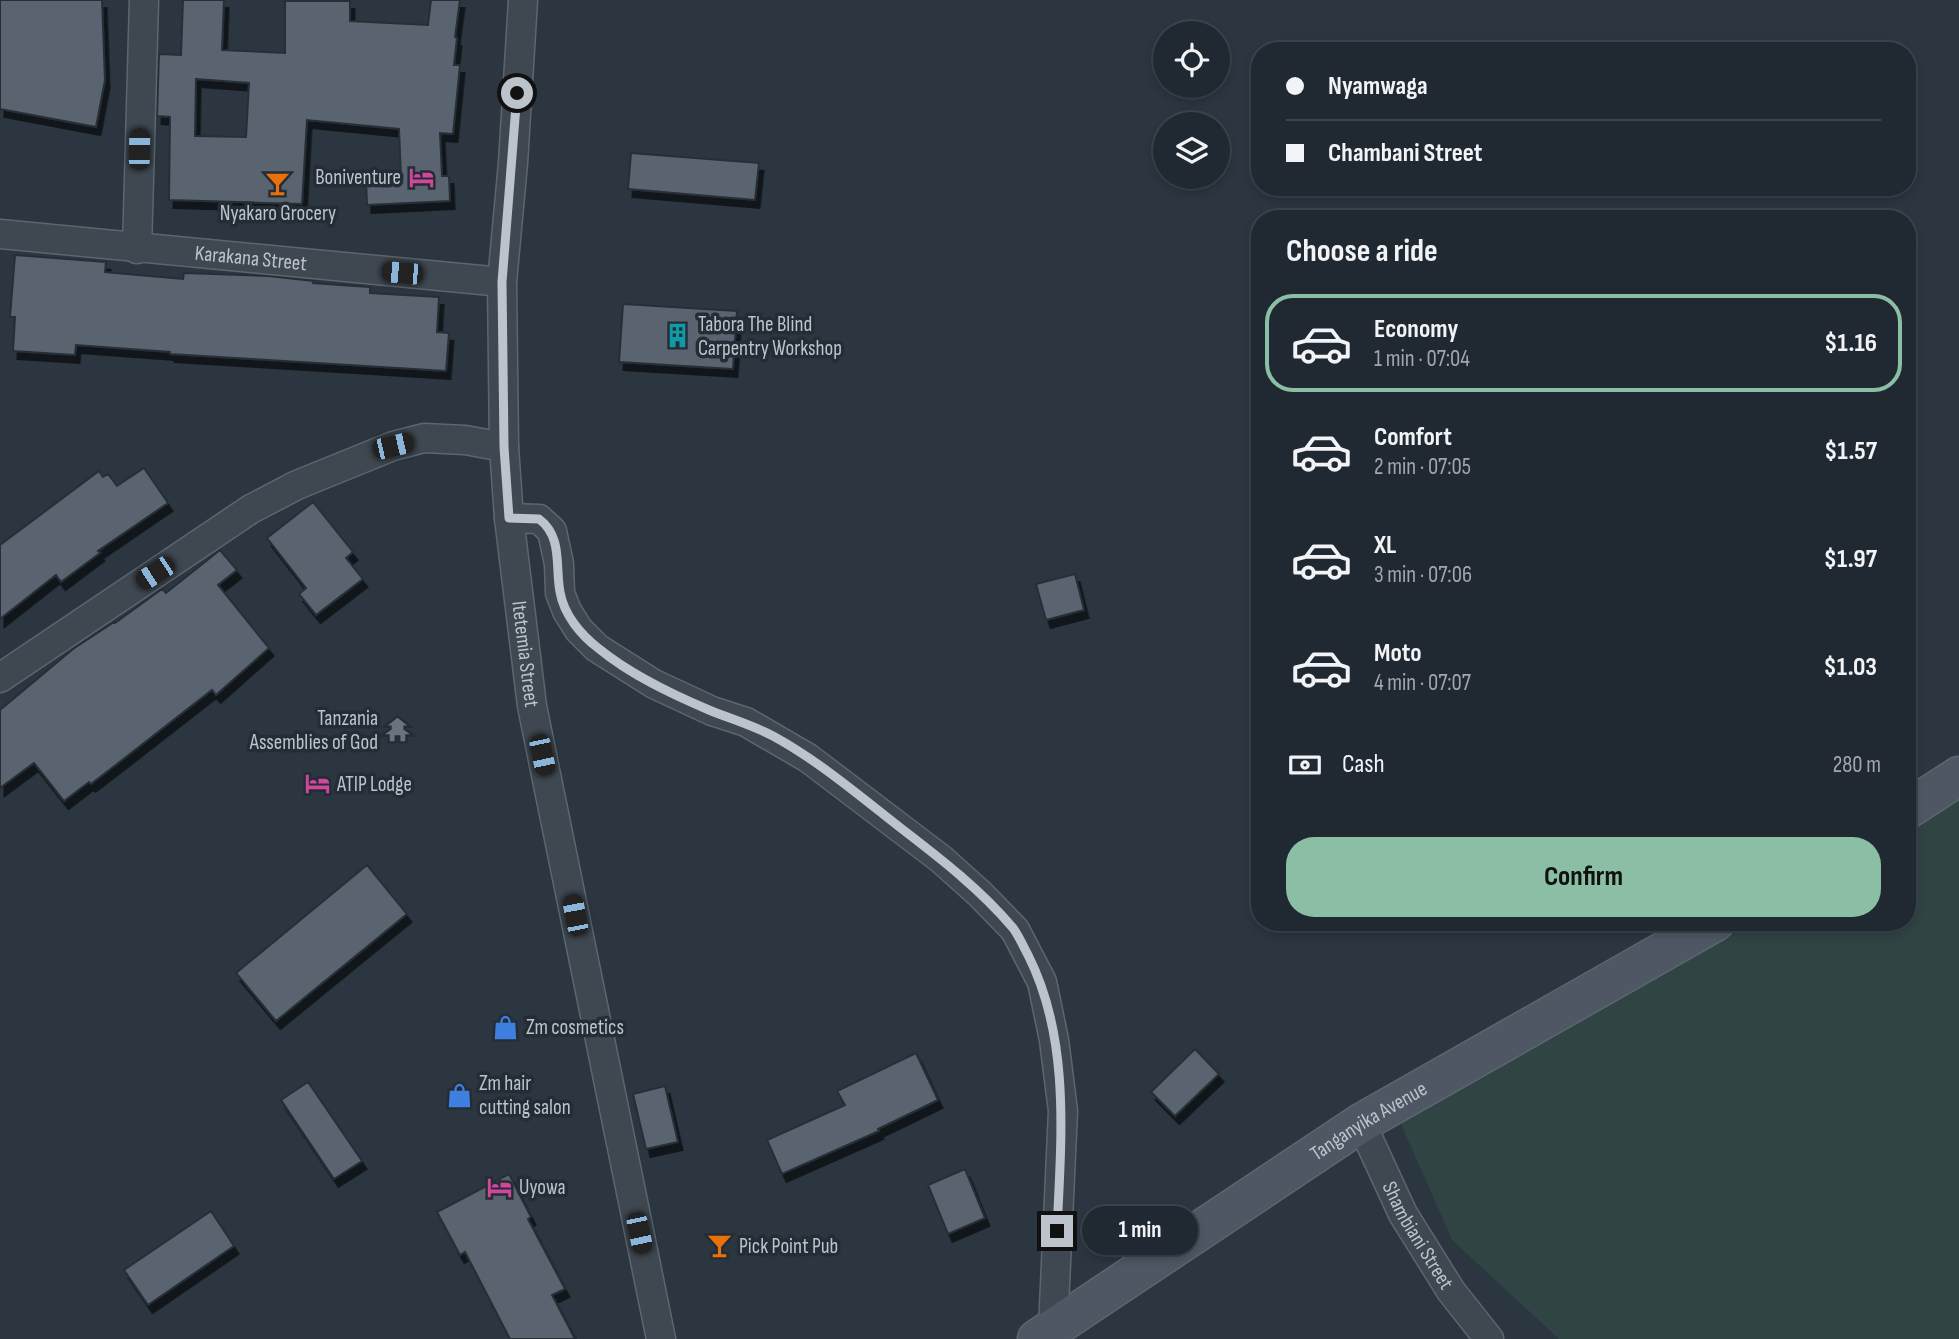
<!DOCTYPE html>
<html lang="en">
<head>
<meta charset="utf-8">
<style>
	body { margin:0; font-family:"Sofia Sans Condensed",sans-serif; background:#2d343d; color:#f1f3f6; height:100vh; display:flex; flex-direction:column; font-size:26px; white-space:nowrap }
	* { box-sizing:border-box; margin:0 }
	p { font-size:23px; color:#a2a6ab }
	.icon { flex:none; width:38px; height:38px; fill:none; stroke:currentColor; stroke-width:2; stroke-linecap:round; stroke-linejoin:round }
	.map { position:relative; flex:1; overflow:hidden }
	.panel { position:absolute; left:1251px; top:210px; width:665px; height:721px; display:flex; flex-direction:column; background:#202831; border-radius:28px; box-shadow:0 4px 10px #0003,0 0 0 2px #3d444d }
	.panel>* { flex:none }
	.hud { position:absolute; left:1251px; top:42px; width:665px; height:154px; border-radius:28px; box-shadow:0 4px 10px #0003,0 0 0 2px #3d444d; display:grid; align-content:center; height:154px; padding:0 35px; background:#202831 }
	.controls { position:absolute; left:1153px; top:21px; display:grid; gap:14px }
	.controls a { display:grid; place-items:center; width:77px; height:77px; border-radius:50%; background:#202831; box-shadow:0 4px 10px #0003,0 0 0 2px #3d444d; font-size:35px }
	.end { position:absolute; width:32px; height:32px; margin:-16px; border:9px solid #bcc3cb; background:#111; box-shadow:0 0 0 4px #111 }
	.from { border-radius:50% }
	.bubble { position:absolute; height:49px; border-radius:24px; background:#202831; box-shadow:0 4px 10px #0003,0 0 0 2px #3d444d; font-size:23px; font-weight:700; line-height:49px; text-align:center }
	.car { position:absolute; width:21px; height:42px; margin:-21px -10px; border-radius:9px; box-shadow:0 0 5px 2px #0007; background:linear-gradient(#222 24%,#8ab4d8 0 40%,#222 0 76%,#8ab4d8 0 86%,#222 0) }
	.hud b { display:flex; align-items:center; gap:24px; height:66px; font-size:26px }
	.hud b+b { border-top:2px solid #3d444d }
	.hud i { width:18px; height:18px; background:#f1f3f6 }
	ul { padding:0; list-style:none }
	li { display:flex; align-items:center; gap:21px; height:98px; margin:0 14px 10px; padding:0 21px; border:4px solid transparent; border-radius:28px }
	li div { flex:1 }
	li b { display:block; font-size:26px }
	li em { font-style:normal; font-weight:700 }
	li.current { border-color:#8abfa5 }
	li>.icon { width:63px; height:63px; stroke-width:1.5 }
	h2 { padding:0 35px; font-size:32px; line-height:84px }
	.pay { display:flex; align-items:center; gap:18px; height:77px; padding:0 35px; font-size:26px }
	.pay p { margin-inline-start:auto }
	.cta { display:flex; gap:14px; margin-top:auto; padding:14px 35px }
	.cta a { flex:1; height:80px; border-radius:28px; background:#8abfa5; color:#111; font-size:28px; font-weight:700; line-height:80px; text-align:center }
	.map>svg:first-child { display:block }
	.green { fill:#304444 }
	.building { fill:#5a6470; stroke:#262f38; stroke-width:2; fill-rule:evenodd; filter:url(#shadow) }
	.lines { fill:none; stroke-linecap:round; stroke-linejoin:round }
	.street-casing { stroke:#5d666e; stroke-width:31 }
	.secondary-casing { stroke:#5d666e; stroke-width:41 }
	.street { stroke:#3f4851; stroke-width:28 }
	.secondary { stroke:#4e5763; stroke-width:38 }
	.route { stroke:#bcc3cb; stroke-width:9 }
	.labels { text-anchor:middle; stroke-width:7; stroke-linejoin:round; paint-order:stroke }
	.poi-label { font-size:21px; fill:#bcc3cb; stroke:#242d36; text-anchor:start }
	.street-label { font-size:21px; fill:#bcc3cb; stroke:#242d36 }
</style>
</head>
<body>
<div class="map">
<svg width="1959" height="1339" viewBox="0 0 1959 1339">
	<defs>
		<filter id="shadow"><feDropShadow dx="4.5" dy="8" stdDeviation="0" flood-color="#0009"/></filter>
	</defs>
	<rect width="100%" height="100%" fill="#2b3641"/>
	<path class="green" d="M 1959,773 L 1959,1339 L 1559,1339 L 1452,1240 L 1398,1117 L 1716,922 L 1908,922 L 1908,805 Z"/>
	<path class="building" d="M 0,0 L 102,0 L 105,80 L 96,127 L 0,109 Z
		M 183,0 L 224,0 L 222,50 L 285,53 L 285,1 L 350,1 L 350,21 L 428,25 L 431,0 L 460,0 L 455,37 L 457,38 L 454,65 L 460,65 L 453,134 L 440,133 L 442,176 L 449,176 L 450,201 L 367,205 L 366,179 L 401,178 L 399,129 L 307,120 L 302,204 L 169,200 L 170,117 L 157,116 L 159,54 L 181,55 ZM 196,79 L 249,83 L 246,137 L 195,136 Z
		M 631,153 L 759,163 L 755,200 L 628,189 Z
		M 15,255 L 106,262 L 105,272 L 183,279 L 184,273 L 268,276 L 314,281 L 313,283 L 370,287 L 370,293 L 439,297 L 437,332 L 449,333 L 446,371 L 170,354 L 170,352 L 76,345 L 75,355 L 13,351 L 15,317 L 10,317 Z
		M 623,304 L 737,311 L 733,369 L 619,362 Z
		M 144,468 L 168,503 L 98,551 L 100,553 L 61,582 L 56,575 L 0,619 L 0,545 L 99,471 L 103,477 L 108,474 L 117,486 Z
		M 313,502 L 353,552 L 346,558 L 363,579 L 316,615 L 299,594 L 306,588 L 267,538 Z
		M 220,550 L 237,570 L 218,585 L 269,648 L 216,695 L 212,690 L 117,764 L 91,784 L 89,782 L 64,801 L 34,763 L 0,788 L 0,710 L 73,649 L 114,622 L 115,623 L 162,589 L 166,593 Z
		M 1075,574 L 1084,610 L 1046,620 L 1036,584 Z
		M 367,865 L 407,914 L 276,1021 L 236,973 Z
		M 1195,1049 L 1219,1074 L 1175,1116 L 1151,1092 Z
		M 916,1053 L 938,1100 L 878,1129 L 879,1131 L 782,1174 L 767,1140 L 845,1105 L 837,1091 Z
		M 308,1082 L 362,1161 L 334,1179 L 281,1100 Z
		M 665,1086 L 678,1142 L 646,1149 L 633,1094 Z
		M 965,1169 L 985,1218 L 948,1234 L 928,1185 Z
		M 509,1174 L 531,1217 L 528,1219 L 565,1289 L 552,1295 L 575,1339 L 510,1339 L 465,1252 L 460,1255 L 437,1212 Z
		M 211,1211 L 234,1246 L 148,1305 L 124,1270 Z"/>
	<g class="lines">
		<defs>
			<g id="street">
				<path id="s1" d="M 523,0 L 513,163 L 502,282 L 504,447 L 509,518 L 532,706 L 661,1339"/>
				<path id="s2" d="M 0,234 L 502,282"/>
				<path d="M 137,249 L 144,0"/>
				<path d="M 509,518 L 539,519 L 552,531 L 559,564 L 560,593 L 567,611 L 579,630 L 597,648 L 654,684 L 712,711 L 746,722 L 808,758 L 941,859 L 980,894 L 1015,930 L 1042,982 L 1054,1040 L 1063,1111 L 1053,1328"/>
				<path d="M 0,678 L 251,509 L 297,485 L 393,446 L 424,438 L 465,440 L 504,447"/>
				<path id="s3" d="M 1361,1123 L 1403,1214 L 1451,1291 L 1489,1339"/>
			</g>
			<g id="secondary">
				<path d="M 1908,809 L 1959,776"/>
				<path id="s4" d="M 1037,1339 L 1361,1123 L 1715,922"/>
			</g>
		</defs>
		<use href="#street" class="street-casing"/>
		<use href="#secondary" class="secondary-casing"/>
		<use href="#street" class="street"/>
		<use href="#secondary" class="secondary"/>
	</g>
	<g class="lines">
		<path class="route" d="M 517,93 L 502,282 L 504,447 L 509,518 L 539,519 C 563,537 555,566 560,592 C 564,615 581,635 598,648 C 631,675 671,694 709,710 C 731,719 752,725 773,736 C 819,761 861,797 902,829 C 941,859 981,890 1013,928 C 1019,936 1023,946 1028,955 C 1071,1040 1061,1140 1057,1231"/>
	</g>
	<defs>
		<symbol id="hotel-bare" viewBox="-9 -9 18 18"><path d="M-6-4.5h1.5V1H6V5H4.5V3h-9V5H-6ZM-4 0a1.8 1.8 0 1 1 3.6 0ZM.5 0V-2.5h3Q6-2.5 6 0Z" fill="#d1479c" stroke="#242d36" stroke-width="2.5" paint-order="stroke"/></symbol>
		<symbol id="bar-bare" viewBox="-9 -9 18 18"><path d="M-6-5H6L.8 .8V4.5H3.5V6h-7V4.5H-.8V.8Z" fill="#e8710a" stroke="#242d36" stroke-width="2.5" paint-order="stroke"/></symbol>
		<symbol id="building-bare" viewBox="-9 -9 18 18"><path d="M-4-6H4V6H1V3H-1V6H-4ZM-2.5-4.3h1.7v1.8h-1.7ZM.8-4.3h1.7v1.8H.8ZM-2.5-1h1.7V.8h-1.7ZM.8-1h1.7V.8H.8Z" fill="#0f9aa8" stroke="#242d36" stroke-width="2.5" paint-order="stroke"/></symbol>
		<symbol id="temple-bare" viewBox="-9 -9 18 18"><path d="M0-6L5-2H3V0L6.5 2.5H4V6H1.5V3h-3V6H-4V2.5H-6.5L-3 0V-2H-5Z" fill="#6b7280" stroke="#242d36" stroke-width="2.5" paint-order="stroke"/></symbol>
		<symbol id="shop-bare" viewBox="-9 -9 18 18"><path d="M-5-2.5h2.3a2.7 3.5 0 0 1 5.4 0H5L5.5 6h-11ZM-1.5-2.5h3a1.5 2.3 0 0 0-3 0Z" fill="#3f7fe0" stroke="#242d36" stroke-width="2.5" paint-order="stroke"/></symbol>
	</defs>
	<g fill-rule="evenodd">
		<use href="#hotel-bare" x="404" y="160" width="35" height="35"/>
		<use href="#bar-bare" x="260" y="166" width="35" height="35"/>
		<use href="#building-bare" x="660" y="318" width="35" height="35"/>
		<use href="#temple-bare" x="380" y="712" width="35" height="35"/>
		<use href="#hotel-bare" x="300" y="766" width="35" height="35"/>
		<use href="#shop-bare" x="488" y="1010" width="35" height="35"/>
		<use href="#shop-bare" x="442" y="1078" width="35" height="35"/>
		<use href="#hotel-bare" x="482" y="1170" width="35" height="35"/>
		<use href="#bar-bare" x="702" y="1228" width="35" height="35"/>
	</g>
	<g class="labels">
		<g class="poi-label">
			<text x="401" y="184" text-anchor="end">Boniventure</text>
			<text x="278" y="220" text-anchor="middle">Nyakaro Grocery</text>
			<text x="698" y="331">Tabora The Blind<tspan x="698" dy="24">Carpentry Workshop</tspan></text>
			<text x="378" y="725" text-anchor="end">Tanzania<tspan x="378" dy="24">Assemblies of God</tspan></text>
			<text x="337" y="791">ATIP Lodge</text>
			<text x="526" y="1034">Zm cosmetics</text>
			<text x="479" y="1090">Zm hair<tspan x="479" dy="24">cutting salon</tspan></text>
			<text x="519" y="1194">Uyowa</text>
			<text x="739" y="1253">Pick Point Pub</text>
		</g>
		<g class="street-label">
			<text dy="7" stroke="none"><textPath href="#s2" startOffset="252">Karakana Street</textPath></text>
			<text dy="7" stroke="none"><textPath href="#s1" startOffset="656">Itetemia Street</textPath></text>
			<text dy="7" stroke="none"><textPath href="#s4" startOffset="397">Tanganyika Avenue</textPath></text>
			<text dy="7" stroke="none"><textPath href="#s3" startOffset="126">Shambiani Street</textPath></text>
		</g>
	</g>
</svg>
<div class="controls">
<a><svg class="icon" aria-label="locate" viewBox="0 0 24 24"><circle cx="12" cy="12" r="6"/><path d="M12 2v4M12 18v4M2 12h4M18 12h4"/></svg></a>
<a><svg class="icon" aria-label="layers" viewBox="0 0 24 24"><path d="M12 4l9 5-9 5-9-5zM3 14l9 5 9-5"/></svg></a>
</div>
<i class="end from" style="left:517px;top:93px"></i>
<i class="end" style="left:1057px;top:1231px"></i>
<div class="bubble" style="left:1082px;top:1206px;width:116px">1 min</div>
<i class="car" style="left:139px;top:149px;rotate:1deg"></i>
<i class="car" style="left:402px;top:273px;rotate:275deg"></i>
<i class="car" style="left:393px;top:446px;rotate:77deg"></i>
<i class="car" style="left:155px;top:573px;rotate:237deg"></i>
<i class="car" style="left:542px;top:755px;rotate:168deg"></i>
<i class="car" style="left:575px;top:915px;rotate:349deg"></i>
<i class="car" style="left:639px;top:1233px;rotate:168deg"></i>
<div class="hud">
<b><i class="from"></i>Nyamwaga</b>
<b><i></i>Chambani Street</b>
</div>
<section class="panel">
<h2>Choose a ride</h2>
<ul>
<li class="current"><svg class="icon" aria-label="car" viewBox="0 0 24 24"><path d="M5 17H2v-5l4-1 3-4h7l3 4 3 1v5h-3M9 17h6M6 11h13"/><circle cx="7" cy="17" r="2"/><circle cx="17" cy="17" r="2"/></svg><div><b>Economy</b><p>1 min · 07:04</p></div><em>$1.16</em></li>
<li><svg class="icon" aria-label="car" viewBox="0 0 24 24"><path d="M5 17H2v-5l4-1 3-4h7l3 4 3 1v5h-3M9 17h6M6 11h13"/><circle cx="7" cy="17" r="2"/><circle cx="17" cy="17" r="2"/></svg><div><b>Comfort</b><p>2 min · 07:05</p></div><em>$1.57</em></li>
<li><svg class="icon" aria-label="car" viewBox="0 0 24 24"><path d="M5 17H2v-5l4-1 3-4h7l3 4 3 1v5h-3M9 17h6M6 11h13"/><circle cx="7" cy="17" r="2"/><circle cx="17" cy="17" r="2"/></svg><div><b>XL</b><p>3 min · 07:06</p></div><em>$1.97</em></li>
<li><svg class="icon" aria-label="car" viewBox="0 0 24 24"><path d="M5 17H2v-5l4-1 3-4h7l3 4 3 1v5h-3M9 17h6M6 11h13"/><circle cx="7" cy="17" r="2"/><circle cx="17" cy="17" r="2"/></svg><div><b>Moto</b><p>4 min · 07:07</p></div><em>$1.03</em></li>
</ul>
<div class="pay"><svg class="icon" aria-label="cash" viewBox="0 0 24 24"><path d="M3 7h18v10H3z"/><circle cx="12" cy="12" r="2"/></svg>Cash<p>280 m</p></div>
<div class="cta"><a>Confirm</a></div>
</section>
</div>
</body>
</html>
